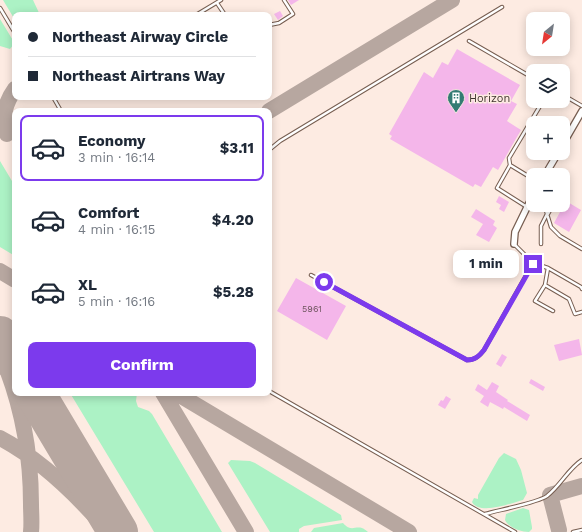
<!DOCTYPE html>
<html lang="en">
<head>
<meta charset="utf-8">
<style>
	body { margin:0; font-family:"Work Sans",sans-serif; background:#f6f6f7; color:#1f2937; height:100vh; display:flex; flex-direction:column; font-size:15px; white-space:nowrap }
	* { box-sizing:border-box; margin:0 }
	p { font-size:13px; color:#747a83 }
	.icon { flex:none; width:22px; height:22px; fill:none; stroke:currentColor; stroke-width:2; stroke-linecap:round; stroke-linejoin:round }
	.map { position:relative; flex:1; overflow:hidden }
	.panel { position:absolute; left:12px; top:108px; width:260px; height:288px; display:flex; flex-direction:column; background:#fff; border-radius:8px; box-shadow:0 2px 10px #0003 }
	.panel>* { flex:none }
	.hud { position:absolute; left:12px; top:12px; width:260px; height:88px; border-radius:8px; box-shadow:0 2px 10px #0003; display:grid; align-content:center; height:88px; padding:0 16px; background:#fff }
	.needle { width:26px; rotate:210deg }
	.controls { position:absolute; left:526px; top:12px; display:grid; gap:8px }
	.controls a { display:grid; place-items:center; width:44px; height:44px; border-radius:8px; background:#fff; box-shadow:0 2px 10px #0003; font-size:20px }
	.end { position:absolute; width:18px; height:18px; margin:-9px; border:5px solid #7c3aed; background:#fff; box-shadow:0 0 0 2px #fff }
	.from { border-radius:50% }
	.bubble { position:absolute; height:28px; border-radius:8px; background:#fff; box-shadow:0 2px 10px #0003; font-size:13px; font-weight:700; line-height:28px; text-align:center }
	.hud b { display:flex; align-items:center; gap:14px; height:38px; font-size:15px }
	.hud b+b { border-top:1px solid #e0e1e3 }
	.hud i { width:10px; height:10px; background:#1f2937 }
	ul { padding:7px 0 0; list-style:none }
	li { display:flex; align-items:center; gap:12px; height:66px; margin:0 8px 6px; padding:0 8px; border:2px solid transparent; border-radius:8px }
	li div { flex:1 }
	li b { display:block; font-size:15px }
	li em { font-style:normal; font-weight:700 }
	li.on { border-color:#7c3aed }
	li>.icon { width:36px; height:36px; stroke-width:1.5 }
	.cta { display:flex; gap:8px; margin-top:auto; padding:8px 16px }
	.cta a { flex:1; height:46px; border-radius:8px; background:#7c3aed; color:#fff; font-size:16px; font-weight:700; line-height:46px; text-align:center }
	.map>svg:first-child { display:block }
	.green { fill:#acf2c5 }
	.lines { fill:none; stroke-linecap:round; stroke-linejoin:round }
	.taxiway { stroke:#b7a7a0; stroke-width:16 }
	.runway { stroke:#b7a7a0; stroke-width:40 }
	.building { fill:#f4b6ea }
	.service-casing { stroke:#775e51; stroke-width:4.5 }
	.minor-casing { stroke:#775e51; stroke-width:8 }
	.service { stroke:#fff; stroke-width:2.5 }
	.minor { stroke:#fff; stroke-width:5.5 }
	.route { stroke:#7c3aed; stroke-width:5 }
	.labels { text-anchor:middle; stroke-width:3; stroke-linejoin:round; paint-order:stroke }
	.number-label { font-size:9px; fill:#6c535c }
	.poi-label { font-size:11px; fill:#3e322d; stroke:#fdebe2; text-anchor:start }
</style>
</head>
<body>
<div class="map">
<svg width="582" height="532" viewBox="0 0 582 532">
	<rect width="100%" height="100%" fill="#fdebe2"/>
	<path class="green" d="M 3,0 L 33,0 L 40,15 L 15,15 L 15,20 Z
		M 0,19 L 14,42 L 14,44 L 10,49 L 0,46 Z
		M 0,161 L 15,186 L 15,256 L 0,247 Z
		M 70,393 L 137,393 L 136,401 L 138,407 L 149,411 L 152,414 L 222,532 L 154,532 Z
		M 504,453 L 516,459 L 521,470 L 527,493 L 523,500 C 511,503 480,516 472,502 L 474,498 L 478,499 L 478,495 L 499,458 Z
		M 231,460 L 250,461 L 255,463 L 341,515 L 342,520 L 304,526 L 299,529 L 299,532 L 270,532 L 228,463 Z
		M 523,508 L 529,510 L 532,527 L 532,529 L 529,532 C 521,532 509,528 505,520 L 506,514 Z
		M 343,523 C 351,532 354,526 362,528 C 363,528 367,531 368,532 L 311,532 L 314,528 Z"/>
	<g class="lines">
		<path class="taxiway" d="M 269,111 L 452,0
			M 7,134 C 1,117 5,103 15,89
			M 0,271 L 15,280
			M 0,352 C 21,400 31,452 31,504 C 31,513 32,523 31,532
			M 163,393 L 246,532
			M 176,393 L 409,532
			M 0,438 C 42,460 78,496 109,532
			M 559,530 L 550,495 L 582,486"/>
		<path class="runway" d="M 0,336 L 15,361
			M 35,393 L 118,532"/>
	</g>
	<path class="building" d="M 288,0 L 299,0 L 291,5 Z
		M 280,11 L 283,16 L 278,20 L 274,14 Z
		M 457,49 L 520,85 L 511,101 L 517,104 L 507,121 L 521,130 L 498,170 L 493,167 L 481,187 L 475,184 L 473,187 L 390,139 L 392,136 L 389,134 L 424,72 L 433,78 L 442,62 L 448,65 Z
		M 499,196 L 509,202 L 504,212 L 499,209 L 501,205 L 496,202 Z
		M 566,201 L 581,210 L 569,232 L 554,223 Z
		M 476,209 L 495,221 L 493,225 L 497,228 L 489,242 L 476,235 L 483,224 L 471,217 Z
		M 296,278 L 346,306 L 327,340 L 277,311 Z
		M 579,339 L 582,355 L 559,361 L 554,345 Z
		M 502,354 L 507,357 L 501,367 L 496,364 Z
		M 531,379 L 545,387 L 543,391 L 529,383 Z
		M 492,382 L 499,386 L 496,392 L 508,400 L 507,401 L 530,415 L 527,421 L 504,407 L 503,409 L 490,402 L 488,407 L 480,402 L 484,396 L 475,390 L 478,384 L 487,390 Z
		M 446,396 L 451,399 L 445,409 L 438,405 L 441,400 L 443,401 Z"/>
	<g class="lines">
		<defs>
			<path id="service" d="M 217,3 L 225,15
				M 0,8 L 15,33
				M 196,15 L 221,0
				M 269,25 L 279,23 L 293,14 L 284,0
				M 469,41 L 533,78
				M 563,95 L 582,106
				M 53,97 L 61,111
				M 269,150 L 280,141 L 502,7
				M 510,165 L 533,179
				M 542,205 L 545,207 L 547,214
				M 527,207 L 497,188 L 510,165 L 509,158 L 543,101
				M 548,214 L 553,205
				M 541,244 L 541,226 L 547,214 L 551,227 L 560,236 L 582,249
				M 533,263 L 548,268 L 581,287 L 582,289
				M 548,268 L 545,285 L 569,299 L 575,314 L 582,312
				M 311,275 L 467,360 C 475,360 480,356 484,350 L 533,263 L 514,244
				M 545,285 L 535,301 L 553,311
				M 269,391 L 515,532
				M 485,514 C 499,510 537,503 547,496 C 561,485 568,469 582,460
				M 573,532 L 582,530"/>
			<path id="minor" d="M 563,144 L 582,111
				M 545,175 L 558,153
				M 514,244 L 515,232 L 533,195"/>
		</defs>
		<use href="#service" class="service-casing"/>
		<use href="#minor" class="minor-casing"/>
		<use href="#service" class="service"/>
		<use href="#minor" class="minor"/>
	</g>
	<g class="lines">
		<path class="route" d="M 324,282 L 467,360 C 475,360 479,356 484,350 L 533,264"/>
	</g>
	<defs>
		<symbol id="building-pin" viewBox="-11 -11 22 30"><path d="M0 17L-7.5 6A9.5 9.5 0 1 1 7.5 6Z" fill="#347b73" stroke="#fdebe2"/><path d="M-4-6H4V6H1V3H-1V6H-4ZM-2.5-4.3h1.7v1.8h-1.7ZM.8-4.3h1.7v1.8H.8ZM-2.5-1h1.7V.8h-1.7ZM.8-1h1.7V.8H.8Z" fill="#fff"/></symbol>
	</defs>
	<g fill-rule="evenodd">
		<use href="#building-pin" x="446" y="88" width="20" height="27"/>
	</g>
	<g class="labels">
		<g class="number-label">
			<text x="312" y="312">5961</text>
		</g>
		<g class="poi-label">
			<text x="469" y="102">Horizon</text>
		</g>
	</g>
</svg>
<div class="controls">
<a><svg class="needle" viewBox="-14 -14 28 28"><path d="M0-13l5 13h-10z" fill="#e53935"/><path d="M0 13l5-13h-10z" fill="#747a83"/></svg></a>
<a><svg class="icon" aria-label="layers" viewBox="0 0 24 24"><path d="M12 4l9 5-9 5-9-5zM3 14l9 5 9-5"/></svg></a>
<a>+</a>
<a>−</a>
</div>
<i class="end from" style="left:324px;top:282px"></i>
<i class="end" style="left:533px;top:264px"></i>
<div class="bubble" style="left:453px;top:250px;width:66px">1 min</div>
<div class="hud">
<b><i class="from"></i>Northeast Airway Circle</b>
<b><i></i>Northeast Airtrans Way</b>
</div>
<section class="panel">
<ul>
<li class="on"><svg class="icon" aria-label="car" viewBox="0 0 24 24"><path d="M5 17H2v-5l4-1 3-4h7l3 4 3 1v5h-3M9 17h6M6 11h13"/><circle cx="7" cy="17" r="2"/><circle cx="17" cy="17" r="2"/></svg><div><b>Economy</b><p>3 min · 16:14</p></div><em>$3.11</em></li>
<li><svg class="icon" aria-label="car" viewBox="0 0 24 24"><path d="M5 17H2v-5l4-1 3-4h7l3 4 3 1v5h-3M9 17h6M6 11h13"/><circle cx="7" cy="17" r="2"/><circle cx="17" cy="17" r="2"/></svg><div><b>Comfort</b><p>4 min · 16:15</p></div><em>$4.20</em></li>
<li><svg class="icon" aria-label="car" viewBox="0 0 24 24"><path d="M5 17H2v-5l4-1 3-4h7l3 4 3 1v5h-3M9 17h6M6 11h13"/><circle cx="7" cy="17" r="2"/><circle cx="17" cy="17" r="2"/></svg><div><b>XL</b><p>5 min · 16:16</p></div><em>$5.28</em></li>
</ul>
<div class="cta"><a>Confirm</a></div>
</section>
</div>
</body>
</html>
